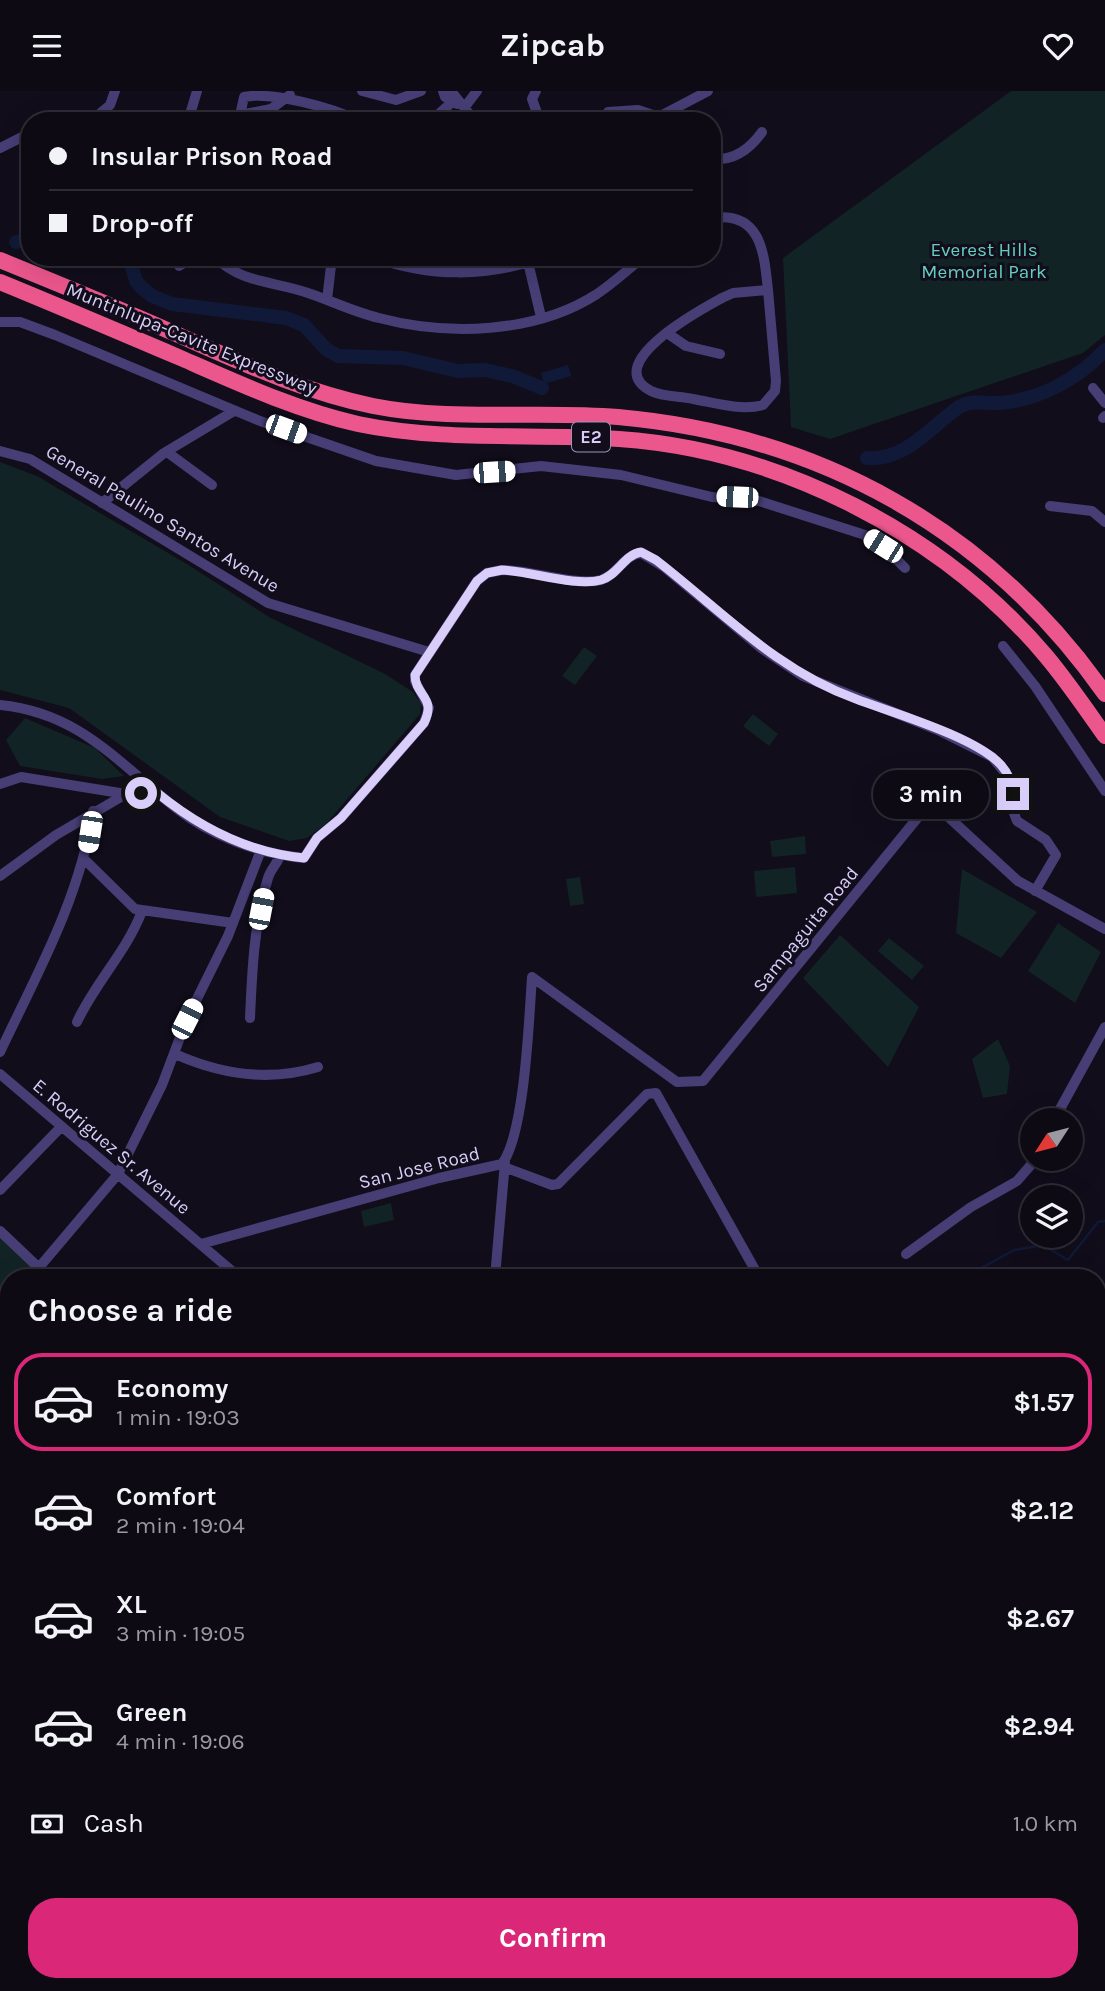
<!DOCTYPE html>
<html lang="en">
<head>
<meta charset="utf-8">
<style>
	body { margin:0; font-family:Karla,sans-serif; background:#16131d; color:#f1f3f6; height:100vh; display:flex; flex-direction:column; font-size:26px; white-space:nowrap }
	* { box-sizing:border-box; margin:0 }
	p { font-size:23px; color:#9a9aa0 }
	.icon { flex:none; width:38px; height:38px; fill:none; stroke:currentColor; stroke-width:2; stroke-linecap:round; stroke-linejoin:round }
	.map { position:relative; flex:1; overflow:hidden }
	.drawer { position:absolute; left:0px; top:1178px; width:1106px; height:723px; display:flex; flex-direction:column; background:#0d0a14; border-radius:28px 28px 0 0; box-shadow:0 7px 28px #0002,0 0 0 2px #2d2b34 }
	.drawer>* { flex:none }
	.top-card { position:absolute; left:21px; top:21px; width:700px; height:154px; border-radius:28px; box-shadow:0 7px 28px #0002,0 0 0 2px #2d2b34; display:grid; align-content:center; height:154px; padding:0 28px; background:#0d0a14 }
	.needle { width:46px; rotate:234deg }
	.fabs { position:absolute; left:1020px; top:1017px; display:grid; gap:14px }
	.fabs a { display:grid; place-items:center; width:63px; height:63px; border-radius:50%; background:#0d0a14; box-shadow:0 7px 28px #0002,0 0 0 2px #2d2b34; font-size:35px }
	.end { position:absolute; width:32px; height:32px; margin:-16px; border:9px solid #d8cef9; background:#111; box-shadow:0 0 0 4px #111 }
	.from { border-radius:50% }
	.bubble { position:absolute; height:49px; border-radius:24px; background:#0d0a14; box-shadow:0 7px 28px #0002,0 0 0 2px #2d2b34; font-size:23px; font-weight:700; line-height:49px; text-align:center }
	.car { position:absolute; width:21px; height:42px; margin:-21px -10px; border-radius:9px; box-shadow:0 0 5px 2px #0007; background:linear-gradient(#fff 24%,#345 0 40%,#fff 0 76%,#345 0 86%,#fff 0) }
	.top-card b { display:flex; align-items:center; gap:24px; height:66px; font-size:26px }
	.top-card b+b { border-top:2px solid #2d2b34 }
	.top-card i { width:18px; height:18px; background:#f1f3f6 }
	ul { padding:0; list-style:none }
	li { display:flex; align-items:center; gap:21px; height:98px; margin:0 14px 10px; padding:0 14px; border:4px solid transparent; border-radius:28px }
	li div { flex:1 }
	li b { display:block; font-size:26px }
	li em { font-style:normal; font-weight:700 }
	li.current { border-color:#db2777 }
	li>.icon { width:63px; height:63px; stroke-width:1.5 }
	h2 { padding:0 28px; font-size:32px; line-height:84px }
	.pay { display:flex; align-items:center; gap:18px; height:77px; padding:0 28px; font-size:26px }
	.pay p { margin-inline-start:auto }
	.button { display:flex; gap:14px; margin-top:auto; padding:14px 28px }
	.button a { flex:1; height:80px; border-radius:28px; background:#db2777; color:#fff; font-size:28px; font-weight:700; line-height:80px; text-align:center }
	header { display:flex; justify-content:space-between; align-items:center; height:91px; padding:0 28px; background:#0d0a14; font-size:32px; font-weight:700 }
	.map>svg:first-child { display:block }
	.green { fill:#112324 }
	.water { fill:#101a38 }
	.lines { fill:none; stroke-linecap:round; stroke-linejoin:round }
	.stream { stroke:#101a38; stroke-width:2.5 }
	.river { stroke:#101a38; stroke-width:14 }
	.minor { stroke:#463e75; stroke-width:10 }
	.highway { stroke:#eb578d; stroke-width:16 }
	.route { stroke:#d8cef9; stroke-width:9 }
	.labels { text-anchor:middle; stroke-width:6; stroke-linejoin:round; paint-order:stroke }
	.shield { fill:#110d1b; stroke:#9c94b6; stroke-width:2 }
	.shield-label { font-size:18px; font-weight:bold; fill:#d8cef9 }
	.park-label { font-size:19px; fill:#64cfc1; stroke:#110d1b }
	.street-label { font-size:19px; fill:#d8cef9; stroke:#110d1b }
</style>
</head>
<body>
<header><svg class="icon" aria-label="menu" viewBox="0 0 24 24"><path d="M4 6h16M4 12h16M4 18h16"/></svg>Zipcab<svg class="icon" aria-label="heart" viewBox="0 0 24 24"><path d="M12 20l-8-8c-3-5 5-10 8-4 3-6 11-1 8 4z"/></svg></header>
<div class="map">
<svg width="1105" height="1900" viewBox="0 0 1105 1900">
	<rect width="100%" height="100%" fill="#110d1b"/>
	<path class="green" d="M 1011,0 L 1105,0 L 1105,244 L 1083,262 L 830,348 L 791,336 L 783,167 Z
		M 0,371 L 37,385 L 187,473 L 269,526 L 385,583 L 413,601 L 421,613 L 420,623 L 326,733 L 307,747 L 289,750 L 220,726 L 69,617 L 0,599 Z
		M 584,556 L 597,565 L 575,594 L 562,585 Z
		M 753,623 L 778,643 L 769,655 L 743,635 Z
		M 25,627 L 95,657 L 124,685 L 102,688 L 20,675 L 6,649 Z
		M 805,745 L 806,763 L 772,766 L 770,750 Z
		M 795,776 L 797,802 L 756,806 L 754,780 Z
		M 962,778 L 1037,821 L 1001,867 L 956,842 Z
		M 580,786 L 584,813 L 570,815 L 566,788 Z
		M 1058,832 L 1101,861 L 1075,912 L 1028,880 Z
		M 840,844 L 919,916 L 888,976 L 803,887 Z
		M 889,847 L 924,875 L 912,889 L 878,860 Z
		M 998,948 L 1010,975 L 1007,1003 L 983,1007 L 972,968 Z
		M 391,1112 L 394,1129 L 364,1136 L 361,1120 Z
		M 0,1145 L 34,1179 L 28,1186 L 9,1186 L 9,1209 L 0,1219 Z
		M 0,1567 L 9,1574 L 9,1647 L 0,1642 Z"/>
	<path class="water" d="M 568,274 L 571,285 L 544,293 L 541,282 Z"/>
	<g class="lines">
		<path class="stream" d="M 965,1186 L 1014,1159 L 1043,1154 L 1068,1169 L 1098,1131 L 1105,1130"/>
		<path class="river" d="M 16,151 L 30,148
			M 129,166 L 136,190 L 141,196 L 152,205 L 172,213 L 286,227 L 304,234 L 326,258 L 338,265 L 403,267 L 458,280 L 485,279 L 512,285 L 542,297
			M 867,367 C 906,370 930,336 959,316 C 972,308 987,313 1001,312 C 1041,308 1078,288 1105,259
			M 0,1323 L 9,1324
			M 0,1822 L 9,1822
			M 946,1900 L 946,1892"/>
		<path class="minor" d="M 362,0 L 396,9 L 421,0
			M 443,0 L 445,6 L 457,13
			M 451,0 L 475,30
			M 536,0 L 532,8 L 540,30
			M 290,4 L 271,18 L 240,24 L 244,6 C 272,0 333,17 359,30
			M 464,17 L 477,0
			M 608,21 L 638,19 L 656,25
			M 91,30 L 110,14 L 115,0
			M 188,30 L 197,0
			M 431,30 L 451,12
			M 651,30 L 708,0
			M 0,57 L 30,42
			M 712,68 C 734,70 750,58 762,41
			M 712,127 C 762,120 764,163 768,199
			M 215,166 C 242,193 275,190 308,202 C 332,210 354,221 379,227 C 447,245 535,243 597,203 C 613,192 628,179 643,166
			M 374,166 C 427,186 489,187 543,166
			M 527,167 L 541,226
			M 179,175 L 194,166
			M 768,199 L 776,290 L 775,300 L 763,314 C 741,320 716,312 693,308 C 680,305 663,306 651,300 C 599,273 702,218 722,207 L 733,202 Z
			M 327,209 L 332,166
			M 0,231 L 20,231 L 55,244 L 260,330 L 376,370 L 456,384 L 541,375 L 621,384 L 712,406 L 759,410 L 865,444 L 883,455 L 905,477
			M 667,242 L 686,255 L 720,263
			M 1093,297 L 1105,312
			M 1103,327 L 1105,325
			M 0,360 L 30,368 L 268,512 L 429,561
			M 167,361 L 212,394
			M 102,412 L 164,362 L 234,320
			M 1050,415 L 1092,420 L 1105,431
			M 1003,555 L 1035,595 L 1105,700
			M 0,614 C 80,622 117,671 176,717 C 211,745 260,763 304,767 L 317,747 L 341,727 L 424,632 L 429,617 L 415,590 L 415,584 L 477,490 L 487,482 L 502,479 C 532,479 566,493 596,490 C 616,488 622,464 641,462 L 664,476 L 761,557 L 803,585 L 938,639 L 992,666 L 1012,690 L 1012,717 L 1017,730 L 1046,749 L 1056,764 L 1035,800
			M 0,693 L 21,686 L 126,703 L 156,701
			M 85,769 L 135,818 L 233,832
			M 0,785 L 56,744 L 126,703
			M 250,927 C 252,881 254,832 268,787 C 271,777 277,774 280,764
			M 77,931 C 95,892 127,860 142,820
			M 0,961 C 37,883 80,807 93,720
			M 175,963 C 222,984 269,991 318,976
			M 0,983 L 239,1186
			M 1054,1029 L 1105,936
			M 504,1076 L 552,1094 L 558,1093 L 647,1003 L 656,1002 L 759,1186
			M 0,1099 L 61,1036
			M 0,1140 L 39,1177
			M 201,1153 L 439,1087 L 502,1073 C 525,1042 529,927 532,886 L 677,991 L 703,990 L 919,725 L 934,717 L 943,721 L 1018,790 L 1105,838
			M 906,1163 L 971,1116 L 1017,1090 L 1036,1068
			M 31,1186 L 118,1083 L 162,994 L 187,928 L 228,845 L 261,759
			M 495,1186 L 505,1071
			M 0,1223 L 9,1213
			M 0,1243 L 9,1252
			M 1097,1384 L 1105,1386
			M 0,1399 L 9,1400
			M 0,1440 L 9,1443
			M 1097,1733 L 1105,1713
			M 0,1802 L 9,1799
			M 21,1892 L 27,1900
			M 75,1892 L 81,1900
			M 126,1892 L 133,1900
			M 196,1892 L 198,1900
			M 246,1892 L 247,1900
			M 296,1892 L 296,1900
			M 337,1892 L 337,1900
			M 376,1892 L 376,1900
			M 506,1892 L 506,1900
			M 416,1900 L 417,1892
			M 462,1900 L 463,1892
			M 553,1900 L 553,1892
			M 590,1900 L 590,1892
			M 644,1900 L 647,1892
			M 687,1900 L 690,1892
			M 741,1900 L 744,1892
			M 790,1900 L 793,1892
			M 833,1900 L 836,1892
			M 887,1900 L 895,1892"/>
		<path class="highway" d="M 0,169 C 59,193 118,217 176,243 C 240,271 304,301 373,315 C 454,331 536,319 618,326 C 819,344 989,438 1105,603
			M 0,191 C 61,216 122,242 183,268 C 240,293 297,319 358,333 C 444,351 532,342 619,348 C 779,359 942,442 1046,565 C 1067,590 1086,618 1105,645"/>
	</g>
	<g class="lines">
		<path class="route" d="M 141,702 L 156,701 C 199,736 249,762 304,767 L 317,747 L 341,727 L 424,632 C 437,606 415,605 415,584 L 477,490 L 487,482 L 502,479 C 530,480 575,496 601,489 C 618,484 624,464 641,461 L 656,469 C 722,520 777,580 856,608 C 893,622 976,646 1001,674 C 1009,683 1012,691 1013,703"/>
	</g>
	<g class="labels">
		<rect class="shield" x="572" y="331.5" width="38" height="29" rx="5"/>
		<g class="shield-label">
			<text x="591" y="352">E2</text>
		</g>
		<g class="park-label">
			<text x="984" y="165">Everest Hills<tspan x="984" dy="22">Memorial Park</tspan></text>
		</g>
		<g class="street-label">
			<text transform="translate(192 247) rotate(22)" y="7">Muntinlupa-Cavite Expressway</text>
			<text transform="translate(163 427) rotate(31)" y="7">General Paulino Santos Avenue</text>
			<text transform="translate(805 838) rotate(-51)" y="7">Sampaguita Road</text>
			<text transform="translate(112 1055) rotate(40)" y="7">E. Rodriguez Sr. Avenue</text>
			<text transform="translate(419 1076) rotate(-14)" y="7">San Jose Road</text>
		</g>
	</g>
</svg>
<div class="fabs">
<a><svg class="needle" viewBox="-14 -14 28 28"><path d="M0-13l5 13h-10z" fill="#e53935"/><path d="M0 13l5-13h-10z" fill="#9a9aa0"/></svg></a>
<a><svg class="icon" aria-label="layers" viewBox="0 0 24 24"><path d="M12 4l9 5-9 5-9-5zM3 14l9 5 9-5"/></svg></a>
</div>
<i class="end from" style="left:141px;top:702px"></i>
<i class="end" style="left:1013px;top:703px"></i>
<div class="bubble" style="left:873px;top:679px;width:116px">3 min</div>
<i class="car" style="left:286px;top:338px;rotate:110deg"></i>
<i class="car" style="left:494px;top:381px;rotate:86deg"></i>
<i class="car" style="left:737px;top:406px;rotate:272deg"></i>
<i class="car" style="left:883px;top:455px;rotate:302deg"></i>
<i class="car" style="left:90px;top:741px;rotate:189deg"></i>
<i class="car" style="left:261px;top:818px;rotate:11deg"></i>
<i class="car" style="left:187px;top:928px;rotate:27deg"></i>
<div class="top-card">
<b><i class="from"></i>Insular Prison Road</b>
<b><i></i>Drop-off</b>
</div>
<section class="drawer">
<h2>Choose a ride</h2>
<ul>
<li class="current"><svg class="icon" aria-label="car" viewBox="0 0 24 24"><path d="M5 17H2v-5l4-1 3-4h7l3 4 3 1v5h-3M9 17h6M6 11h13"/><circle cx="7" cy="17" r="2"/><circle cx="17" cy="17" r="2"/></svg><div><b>Economy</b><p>1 min · 19:03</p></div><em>$1.57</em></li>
<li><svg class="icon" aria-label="car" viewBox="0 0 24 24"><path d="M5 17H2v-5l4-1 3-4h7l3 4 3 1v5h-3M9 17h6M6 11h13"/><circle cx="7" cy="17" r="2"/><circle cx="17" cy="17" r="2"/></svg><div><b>Comfort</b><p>2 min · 19:04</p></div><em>$2.12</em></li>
<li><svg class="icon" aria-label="car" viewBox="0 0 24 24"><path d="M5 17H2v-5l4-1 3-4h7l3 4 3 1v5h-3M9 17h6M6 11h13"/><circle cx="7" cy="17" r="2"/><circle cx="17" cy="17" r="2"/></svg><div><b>XL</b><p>3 min · 19:05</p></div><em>$2.67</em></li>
<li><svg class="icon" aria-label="car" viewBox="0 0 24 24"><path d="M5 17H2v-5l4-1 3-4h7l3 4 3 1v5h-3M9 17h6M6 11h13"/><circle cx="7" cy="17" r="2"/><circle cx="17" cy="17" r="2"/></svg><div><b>Green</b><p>4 min · 19:06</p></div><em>$2.94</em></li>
</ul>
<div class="pay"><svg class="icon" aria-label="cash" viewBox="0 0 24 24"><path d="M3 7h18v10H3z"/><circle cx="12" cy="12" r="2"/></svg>Cash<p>1.0 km</p></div>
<div class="button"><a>Confirm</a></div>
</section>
</div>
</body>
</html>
